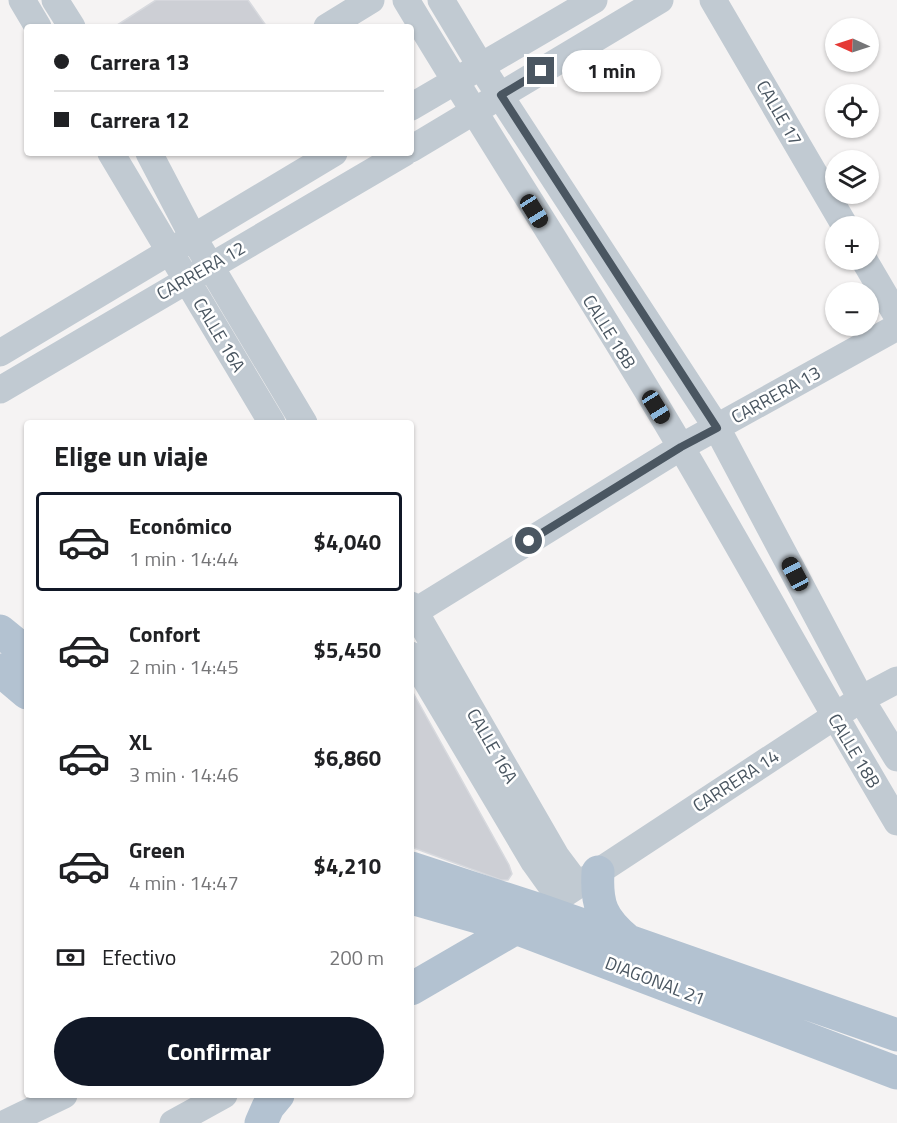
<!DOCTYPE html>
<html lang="es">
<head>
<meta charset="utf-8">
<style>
	body { margin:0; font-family:"Titillium Web",sans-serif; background:#f2f2f2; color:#202124; height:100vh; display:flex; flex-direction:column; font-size:22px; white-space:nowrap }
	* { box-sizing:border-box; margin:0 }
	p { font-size:20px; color:#757577 }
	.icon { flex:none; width:33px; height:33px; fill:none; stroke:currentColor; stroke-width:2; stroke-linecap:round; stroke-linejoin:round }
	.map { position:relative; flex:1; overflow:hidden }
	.drawer { position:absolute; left:24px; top:420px; width:390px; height:678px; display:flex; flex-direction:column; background:#fff; border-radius:6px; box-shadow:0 2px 4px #0004 }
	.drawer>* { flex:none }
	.hud { position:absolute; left:24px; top:24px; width:390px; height:132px; border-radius:6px; box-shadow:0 2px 4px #0004; display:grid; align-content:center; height:132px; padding:0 30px; background:#fff }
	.needle { width:39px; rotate:273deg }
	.buttons { position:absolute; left:825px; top:18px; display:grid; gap:12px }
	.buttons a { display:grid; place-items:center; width:54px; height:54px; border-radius:50%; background:#fff; box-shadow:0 2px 4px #0004; font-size:30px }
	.end { position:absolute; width:27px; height:27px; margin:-14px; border:8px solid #4a5661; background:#fff; box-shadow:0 0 0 3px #fff }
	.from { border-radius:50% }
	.bubble { position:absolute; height:42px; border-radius:21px; background:#fff; box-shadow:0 2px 4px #0004; font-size:20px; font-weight:700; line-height:42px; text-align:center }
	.car { position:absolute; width:18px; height:36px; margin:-18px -9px; border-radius:8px; box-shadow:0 0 4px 2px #0007; background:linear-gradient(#222 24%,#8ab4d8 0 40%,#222 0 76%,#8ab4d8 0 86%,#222 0) }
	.hud b { display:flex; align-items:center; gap:21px; height:57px; font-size:22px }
	.hud b+b { border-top:2px solid #e0e0e0 }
	.hud i { width:15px; height:15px; background:#202124 }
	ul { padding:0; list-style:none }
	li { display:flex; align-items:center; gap:18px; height:99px; margin:0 12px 9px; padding:0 18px; border:3px solid transparent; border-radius:6px }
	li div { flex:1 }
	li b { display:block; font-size:22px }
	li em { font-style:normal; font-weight:700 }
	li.on { border-color:#111827 }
	li>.icon { width:54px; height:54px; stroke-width:1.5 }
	h2 { padding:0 30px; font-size:27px; line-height:72px }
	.pay { display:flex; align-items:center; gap:15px; height:66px; padding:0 30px; font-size:22px }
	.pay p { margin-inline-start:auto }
	.button { display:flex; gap:12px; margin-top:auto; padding:12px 30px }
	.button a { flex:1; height:69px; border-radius:36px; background:#111827; color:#fff; font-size:24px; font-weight:700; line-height:69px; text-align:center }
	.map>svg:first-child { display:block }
	.building { fill:#cdcfd5; stroke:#d7d9de; stroke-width:1.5 }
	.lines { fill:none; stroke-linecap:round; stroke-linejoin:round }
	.minor { stroke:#c1cad2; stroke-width:27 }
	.major { stroke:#b3c2d1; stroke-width:33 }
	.route { stroke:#4a5661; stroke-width:8 }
	.labels { text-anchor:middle; stroke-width:5; stroke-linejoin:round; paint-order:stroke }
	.street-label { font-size:18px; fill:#4a5661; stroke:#fff }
</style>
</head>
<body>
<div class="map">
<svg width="897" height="1123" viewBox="0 0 897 1123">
	<rect width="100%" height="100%" fill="#f5f3f3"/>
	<path class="building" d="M 156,0 L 248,0 L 267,27 L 114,27 Z
		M 411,689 L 509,865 L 512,874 L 508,880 L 501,880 L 411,847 Z"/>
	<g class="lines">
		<path class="minor" d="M 22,0 L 38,27
			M 55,0 L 72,27
			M 406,0 C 496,150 592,296 681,447 C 754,571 823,698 897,822
			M 441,0 L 480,65 L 717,428 L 861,699 L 897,758
			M 713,0 L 845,226
			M 327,27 L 371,0
			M 411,107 L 594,0
			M 411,149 L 660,0
			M 111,153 L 272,423
			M 149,153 L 193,237 L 304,423
			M 864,260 L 897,316
			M 0,353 L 334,153
			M 0,390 L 404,153
			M 411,605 L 556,856 L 577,884
			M 411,614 L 681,447 L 897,327
			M 411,655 L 534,862 L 559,897
			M 540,910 L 861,699 L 897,680
			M 6,1123 L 64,1095
			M 173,1123 L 224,1095"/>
		<path class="major" d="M 0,631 L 27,653
			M 0,670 L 27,693
			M 411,868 L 540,910 L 897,1035
			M 598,872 C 596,905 602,919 627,940
			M 411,898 L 516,928 L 897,1073
			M 411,989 L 516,928
			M 261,1123 L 268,1107 L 278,1095"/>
	</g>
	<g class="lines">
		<path class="route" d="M 529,541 L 681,447 L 717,428 L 501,95 L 541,71"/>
	</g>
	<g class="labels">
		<g class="street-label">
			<text transform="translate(779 113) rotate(60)" y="6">CALLE 17</text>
			<text transform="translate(201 271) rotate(-30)" y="6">CARRERA 12</text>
			<text transform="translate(609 332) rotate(58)" y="6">CALLE 18B</text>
			<text transform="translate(219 335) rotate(59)" y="6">CALLE 16A</text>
			<text transform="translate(776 395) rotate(-29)" y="6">CARRERA 13</text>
			<text transform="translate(492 746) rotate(60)" y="6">CALLE 16A</text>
			<text transform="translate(854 751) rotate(59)" y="6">CALLE 18B</text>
			<text transform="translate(736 781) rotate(-33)" y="6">CARRERA 14</text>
			<text transform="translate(655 981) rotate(21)" y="6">DIAGONAL 21</text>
		</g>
	</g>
</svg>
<div class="buttons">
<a><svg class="needle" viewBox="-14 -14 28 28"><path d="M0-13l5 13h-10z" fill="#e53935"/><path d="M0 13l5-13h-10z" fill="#757577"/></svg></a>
<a><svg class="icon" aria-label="locate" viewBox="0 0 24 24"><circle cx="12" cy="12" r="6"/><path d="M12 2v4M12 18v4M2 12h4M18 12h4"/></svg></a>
<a><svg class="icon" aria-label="layers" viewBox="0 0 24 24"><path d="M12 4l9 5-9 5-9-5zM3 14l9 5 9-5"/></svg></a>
<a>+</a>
<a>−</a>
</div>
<i class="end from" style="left:529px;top:541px"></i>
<i class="end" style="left:541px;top:71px"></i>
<div class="bubble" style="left:562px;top:50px;width:99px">1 min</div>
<i class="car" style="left:534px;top:211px;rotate:148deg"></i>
<i class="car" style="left:656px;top:407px;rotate:148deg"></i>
<i class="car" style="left:795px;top:574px;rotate:332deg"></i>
<div class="hud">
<b><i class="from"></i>Carrera 13</b>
<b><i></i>Carrera 12</b>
</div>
<section class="drawer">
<h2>Elige un viaje</h2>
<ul>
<li class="on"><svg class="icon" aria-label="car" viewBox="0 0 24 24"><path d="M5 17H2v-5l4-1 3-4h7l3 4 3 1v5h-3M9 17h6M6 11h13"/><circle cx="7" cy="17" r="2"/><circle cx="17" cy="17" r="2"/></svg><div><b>Económico</b><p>1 min · 14:44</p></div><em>$4,040</em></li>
<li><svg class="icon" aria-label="car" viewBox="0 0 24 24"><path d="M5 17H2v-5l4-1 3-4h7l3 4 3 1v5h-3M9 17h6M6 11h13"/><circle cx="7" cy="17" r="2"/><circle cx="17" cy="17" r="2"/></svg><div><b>Confort</b><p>2 min · 14:45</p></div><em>$5,450</em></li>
<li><svg class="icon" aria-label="car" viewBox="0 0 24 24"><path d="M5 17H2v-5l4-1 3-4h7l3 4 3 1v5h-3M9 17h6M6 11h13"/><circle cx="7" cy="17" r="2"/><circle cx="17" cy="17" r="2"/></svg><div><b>XL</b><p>3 min · 14:46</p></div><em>$6,860</em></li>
<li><svg class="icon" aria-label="car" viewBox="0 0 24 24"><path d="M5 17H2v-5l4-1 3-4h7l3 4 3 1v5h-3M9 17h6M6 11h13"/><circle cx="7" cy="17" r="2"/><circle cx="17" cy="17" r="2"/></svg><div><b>Green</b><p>4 min · 14:47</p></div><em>$4,210</em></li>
</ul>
<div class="pay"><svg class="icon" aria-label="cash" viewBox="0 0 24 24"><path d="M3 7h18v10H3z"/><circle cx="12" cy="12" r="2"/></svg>Efectivo<p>200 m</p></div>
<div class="button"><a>Confirmar</a></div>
</section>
</div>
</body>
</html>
